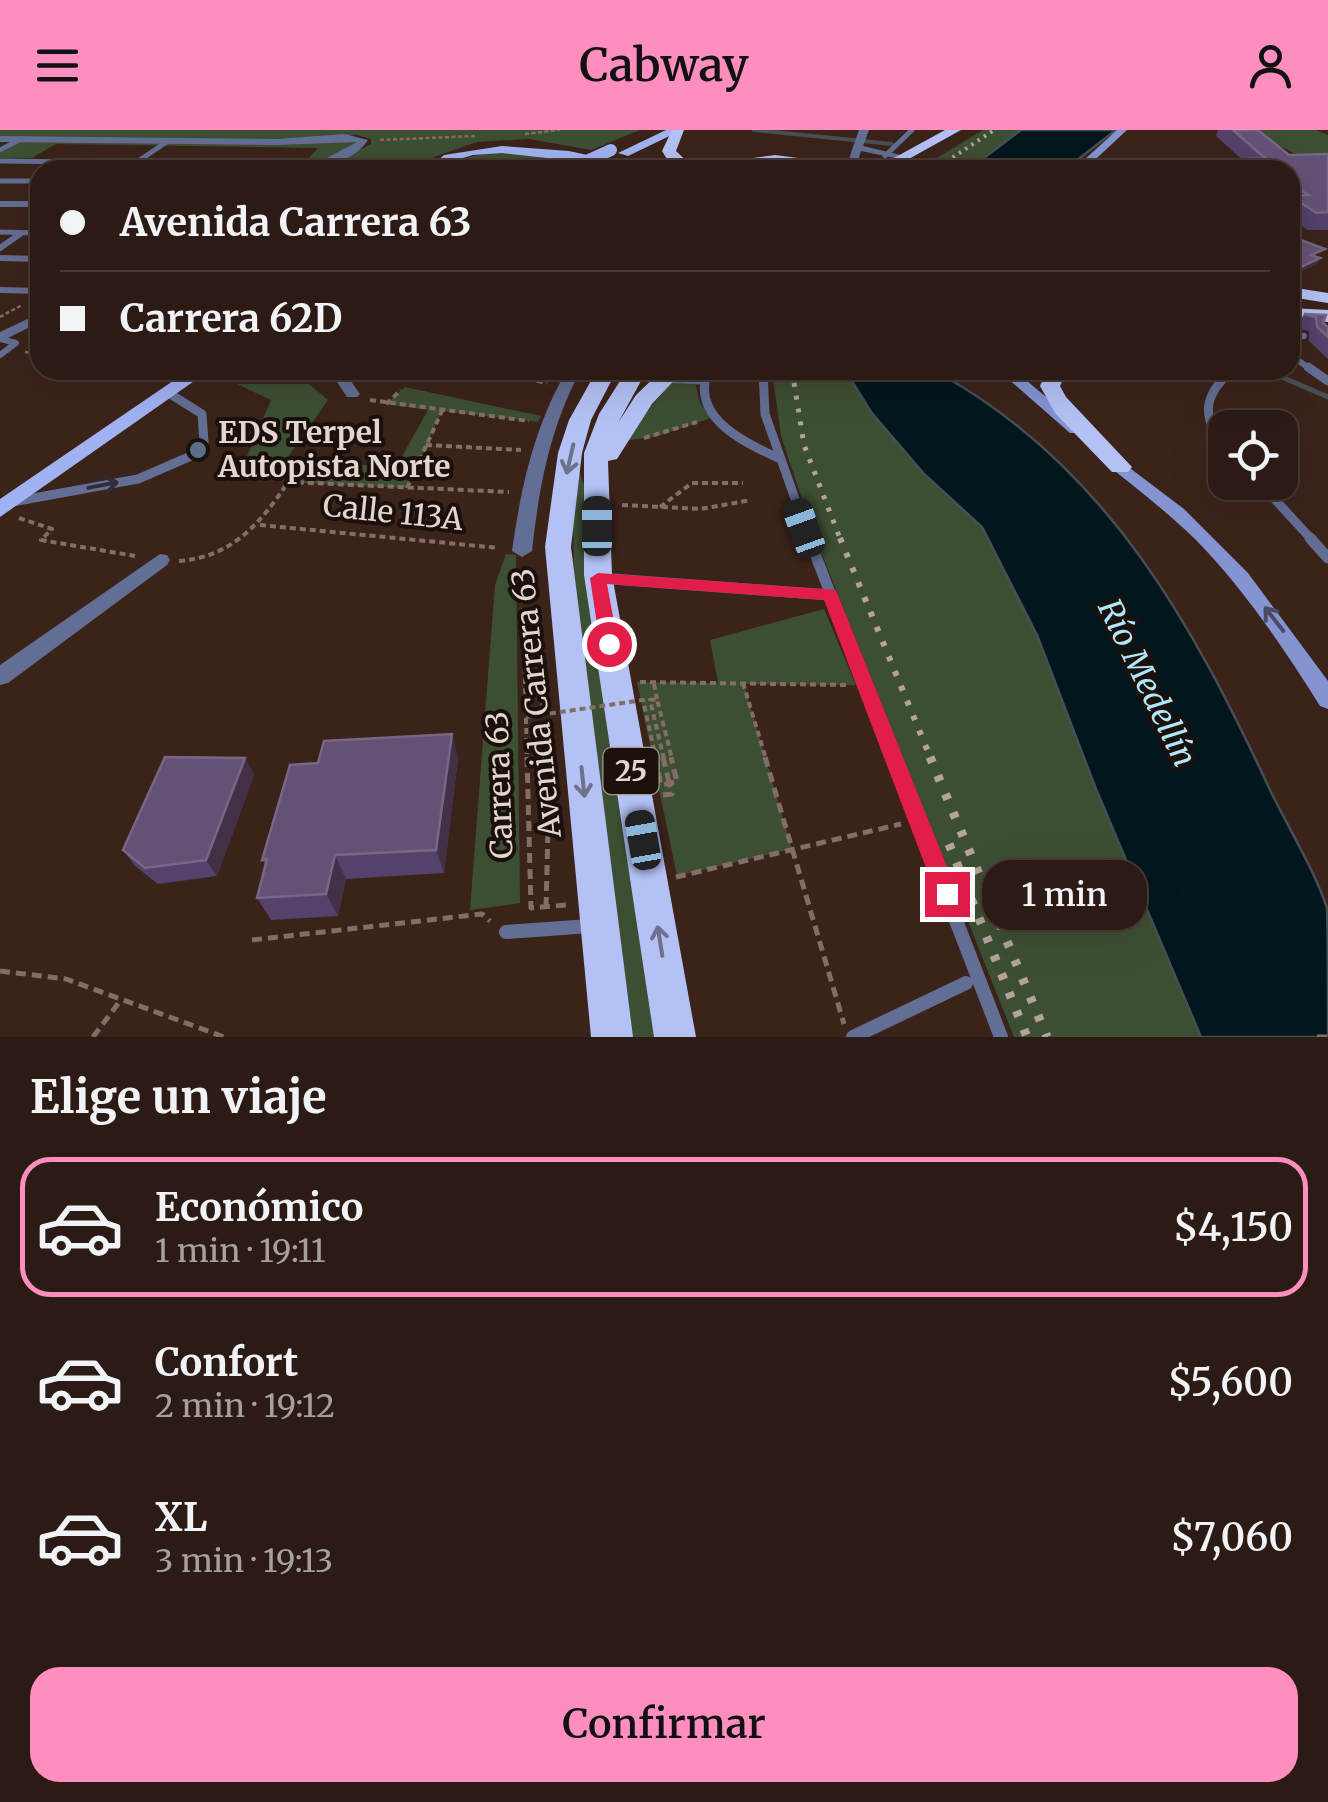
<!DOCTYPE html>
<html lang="es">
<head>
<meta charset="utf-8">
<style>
	body { margin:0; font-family:Merriweather,serif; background:#382722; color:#f1f3f6; height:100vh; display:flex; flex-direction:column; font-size:38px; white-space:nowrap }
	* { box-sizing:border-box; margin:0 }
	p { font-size:32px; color:#a6a1a0 }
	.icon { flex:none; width:55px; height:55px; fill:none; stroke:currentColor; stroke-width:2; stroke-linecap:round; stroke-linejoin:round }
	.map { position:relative; height:907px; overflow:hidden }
	.drawer { display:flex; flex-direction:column; background:#2c1a14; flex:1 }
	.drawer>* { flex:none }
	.top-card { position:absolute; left:30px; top:30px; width:1270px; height:220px; border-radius:30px; box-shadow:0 10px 40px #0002,0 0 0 2px #483834; display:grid; align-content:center; height:220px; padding:0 30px; background:#2c1a14 }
	.fabs { position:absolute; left:1208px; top:280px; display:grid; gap:20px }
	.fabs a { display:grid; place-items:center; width:90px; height:90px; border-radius:20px; background:#2c1a14; box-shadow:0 10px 40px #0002,0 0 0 2px #483834; font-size:50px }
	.end { position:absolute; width:45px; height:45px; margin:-22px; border:12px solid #e11d48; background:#fff; box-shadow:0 0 0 5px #fff }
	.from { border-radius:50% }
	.bubble { position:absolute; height:70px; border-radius:30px; background:#2c1a14; box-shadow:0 10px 40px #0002,0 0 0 2px #483834; font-size:32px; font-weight:600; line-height:70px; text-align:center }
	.car { position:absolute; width:30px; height:60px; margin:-30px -15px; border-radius:12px; box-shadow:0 0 8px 2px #0007; background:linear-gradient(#222 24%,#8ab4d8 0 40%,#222 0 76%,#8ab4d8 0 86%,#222 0) }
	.top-card b { display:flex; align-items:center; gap:35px; height:95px; font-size:38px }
	.top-card b+b { border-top:2px solid #483834 }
	.top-card i { width:25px; height:25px; background:#f1f3f6 }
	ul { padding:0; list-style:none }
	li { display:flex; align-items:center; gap:30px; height:140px; margin:0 20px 15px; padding:0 10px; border:5px solid transparent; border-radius:30px }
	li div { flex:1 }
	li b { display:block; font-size:38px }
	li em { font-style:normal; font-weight:600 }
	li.on { border-color:#fd8ebe }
	li>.icon { width:90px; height:90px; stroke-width:1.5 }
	h2 { padding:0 30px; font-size:45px; line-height:120px }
	.action { display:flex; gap:20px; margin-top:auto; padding:20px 30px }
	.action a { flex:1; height:115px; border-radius:30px; background:#fd8ebe; color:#111; font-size:40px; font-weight:600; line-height:115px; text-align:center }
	header { display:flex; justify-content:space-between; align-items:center; height:130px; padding:0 30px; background:#fd8ebe; color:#111; font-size:45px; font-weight:600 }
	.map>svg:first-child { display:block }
	.green { fill:#3d4f33 }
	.water { fill:#02161e; stroke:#464f53; stroke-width:2.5 }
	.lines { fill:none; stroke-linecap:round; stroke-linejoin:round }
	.stream-far1 { stroke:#464f53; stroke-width:4 }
	.stream { stroke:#464f53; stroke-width:5 }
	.path-far2 { stroke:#836e67; stroke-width:2.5; stroke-dasharray:4 2.5; stroke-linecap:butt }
	.path-far1 { stroke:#836e67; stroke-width:4; stroke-dasharray:6 4; stroke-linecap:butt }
	.path { stroke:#836e67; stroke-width:5; stroke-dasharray:10 6; stroke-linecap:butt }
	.service-far4 { stroke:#636e94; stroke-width:5 }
	.service-far3 { stroke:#636e94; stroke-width:6 }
	.service-far2 { stroke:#636e94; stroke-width:9 }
	.service-far1 { stroke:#636e94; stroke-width:11 }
	.service { stroke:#636e94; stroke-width:14 }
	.minor { fill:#636e94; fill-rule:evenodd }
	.secondary { fill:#8494d1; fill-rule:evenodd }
	.primary { fill:#a1b2f2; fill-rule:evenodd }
	.trunk { fill:#b3c1f4; fill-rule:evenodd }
	.rail-far3 { stroke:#b4a29b; stroke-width:4; stroke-dasharray:2.5 5; stroke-linecap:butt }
	.rail-far2 { stroke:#b4a29b; stroke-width:5; stroke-dasharray:4 9; stroke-linecap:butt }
	.rail-far1 { stroke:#b4a29b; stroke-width:6; stroke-dasharray:5 11; stroke-linecap:butt }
	.rail { stroke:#b4a29b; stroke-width:9; stroke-dasharray:6 14; stroke-linecap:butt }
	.path-bridge-far1 { stroke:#836e67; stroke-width:4; stroke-dasharray:6 4; stroke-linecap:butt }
	.path-bridge { stroke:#836e67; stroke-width:5; stroke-dasharray:10 6; stroke-linecap:butt }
	.primary-bridge { stroke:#a1b2f2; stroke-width:12 }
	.wall { fill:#53426b }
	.shaded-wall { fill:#432f46 }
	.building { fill:#635276; stroke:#776684; stroke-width:2.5 }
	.oneway { stroke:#6e718c }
	.oneway2 { stroke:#302c35 }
	.oneway3 { stroke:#4a4b65 }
	.route { fill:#e11d48 }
	.service-dot { fill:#5c6f8a; stroke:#1a100c; stroke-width:4 }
	.labels { text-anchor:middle; stroke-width:8; stroke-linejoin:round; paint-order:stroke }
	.shield { fill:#1a100c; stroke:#a89a94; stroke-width:2.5 }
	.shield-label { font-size:28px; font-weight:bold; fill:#e5d5cf }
	.poi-label { font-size:30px; font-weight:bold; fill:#e5d5cf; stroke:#1a100c; text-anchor:start }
	.street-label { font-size:30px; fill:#e5d5cf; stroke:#1a100c }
	.water-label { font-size:32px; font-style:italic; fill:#afe7fc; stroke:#1a100c }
</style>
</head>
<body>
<header><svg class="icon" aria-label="menu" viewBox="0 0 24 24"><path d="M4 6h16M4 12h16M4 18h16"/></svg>Cabway<svg class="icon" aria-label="person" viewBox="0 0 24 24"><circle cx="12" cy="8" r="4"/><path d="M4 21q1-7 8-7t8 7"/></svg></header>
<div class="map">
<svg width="1328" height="907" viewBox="0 0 1328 907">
	<rect width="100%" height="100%" fill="#3b231a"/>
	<path class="green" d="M 0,0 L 640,0 L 591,20 L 529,9 L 477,12 L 434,27 L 424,40 L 317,40 L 371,14 L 371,9 L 357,5 L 272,9 L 0,8 Z
		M 983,0 L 1021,0 L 968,40 L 917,40 Z
		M 1248,0 L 1316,0 L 1328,5 L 1328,29 L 1308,30 Z
		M 347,9 L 359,13 L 302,40 L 288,40 L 305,32 L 318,18 L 56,14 L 32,28 L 0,28 L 0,23 L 22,11 Z
		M 503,20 L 570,28 L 545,40 L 453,40 L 469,27 Z
		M 772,240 L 845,240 L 871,282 L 924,344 L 982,397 L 1037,505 L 1096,659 L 1201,907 L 1014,907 L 812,399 L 781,306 Z
		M 672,252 L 695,253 L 700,273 L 711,288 L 655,307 L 629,310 L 641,289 Z
		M 237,254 L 309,254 L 328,270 L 286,330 L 396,337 L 428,280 L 386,274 L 405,257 L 541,286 L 538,292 L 442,281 L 407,358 L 288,352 L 242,338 L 271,270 Z
		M 578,338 L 589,369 L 589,473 L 655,907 L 631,907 L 574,465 L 573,376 Z
		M 506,424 L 516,425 L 520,773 L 470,780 L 495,455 Z
		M 824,479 L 856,555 L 744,554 L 792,719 L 677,746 L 637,552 L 718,553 L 710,510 Z"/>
	<path class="water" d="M 1021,0 L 1116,0 L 1064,40 L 968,40 Z
		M 845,240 L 942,240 L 944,246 C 1109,340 1193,495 1271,662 C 1289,699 1314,739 1327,778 C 1328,801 1328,879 1328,907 L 1201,907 L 1096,659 L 1037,505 L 982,397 L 924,344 L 871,282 Z"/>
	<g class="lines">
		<path class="stream-far1" d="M 754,0 L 892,14"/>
		<path class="stream" d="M 1265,240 L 1328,267"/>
		<path class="path-far2" d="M 525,4 L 560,0
			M 380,10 L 476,6
			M 0,187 L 22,175
			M 25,222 L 40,224"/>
		<path class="path-far1" d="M 488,240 L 547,253
			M 218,243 L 231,246 L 225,250
			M 370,270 L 529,291
			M 386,274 L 401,260
			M 644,308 L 697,292
			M 426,315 L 521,320
			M 407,358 L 442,281
			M 622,375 L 701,379 L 751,370
			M 660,377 L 692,353 L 743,353
			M 19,388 L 52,399 L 41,410 L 135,426
			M 260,395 L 499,418
			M 179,431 C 232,427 260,394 288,352 L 509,362
			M 522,438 L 527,629
			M 640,552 L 846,555
			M 743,553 L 766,629
			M 654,554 L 657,569
			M 526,587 L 540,585 L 546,561"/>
		<path class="path" d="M 527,627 L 531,778 L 566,775
			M 765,627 L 844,894
			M 663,665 L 672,664 L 668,648
			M 676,747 L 901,694
			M 546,777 L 549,662 L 555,662
			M 252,810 L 482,784 L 490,791
			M 0,841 L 66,849 L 224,907
			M 93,907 L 120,871
			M 1317,907 L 1328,907"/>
		<path class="service-far4" d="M 0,20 L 19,10
			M 885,26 L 912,0
			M 0,31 L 321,35
			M 125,40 L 168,11
			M 0,51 L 40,51
			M 0,102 L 40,103
			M 17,106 L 21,103"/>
		<path class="service-far3" d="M 0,118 L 20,104
			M 0,128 L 40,129
			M 0,160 L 40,161
			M 1290,205 L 1304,206
			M 0,209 L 16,213 L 0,225
			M 1290,225 L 1312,240"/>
		<path class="service-far2" d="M 1308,237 L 1328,251
			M 392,240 L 416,246
			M 708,240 C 690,287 742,311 778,328
			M 763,240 L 765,284 L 810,411
			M 664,248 L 701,250
			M 167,262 L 202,284 L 204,312
			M 1225,316 C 1200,286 1204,265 1232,240
			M 1259,352 L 1313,411
			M 12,372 L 138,349 L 191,326"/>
		<path class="service-far1" d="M 809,408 L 894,629
			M 1310,408 L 1328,428
			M 599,448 L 830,465"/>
		<path class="service" d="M 893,627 L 1001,907
			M 506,802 L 590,796
			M 853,907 L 966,853"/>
		<path class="minor" d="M 859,0 L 869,0 L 863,16 L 909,27 L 904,30 L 861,21 L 855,40 L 845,40 Z
			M 345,4 L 368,10 C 357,28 325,40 304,40 L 357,12 L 276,15 L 0,12 L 0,6 L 276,9 Z
			M 0,71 L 40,71 L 40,77 L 0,77 Z
			M 40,183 L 40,192 L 0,212 L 0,202 Z
			M 329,240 L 343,240 L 360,264 L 357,267 L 347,267 Z
			M 567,240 L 581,240 C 550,297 539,357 532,421 L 522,427 L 512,421 C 521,357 534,297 567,240 Z
			M 160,424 L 167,425 L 170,430 L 167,435 L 8,553 L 0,555 L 0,535 Z"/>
		<path class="secondary" d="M 1117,0 L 1127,0 L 1084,40 L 1073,40 Z
			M 998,240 L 1014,240 L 1082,297 L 1082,303 L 1070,303 Z
			M 1106,320 L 1184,379 L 1248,443 L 1328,551 L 1328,579 L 1320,576 C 1283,517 1244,459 1195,409 C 1165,380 1132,355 1100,329 L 1098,325 Z"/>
		<path class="primary" d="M 666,0 L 682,0 L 628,26 L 618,23 Z
			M 502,16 L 569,21 L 657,40 L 502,23 L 473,25 L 453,31 L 441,40 L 427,40 L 444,25 Z
			M 189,240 L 210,240 L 0,387 L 0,369 Z"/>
		<path class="trunk" d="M 672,0 L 684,0 L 676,21 L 696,40 C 677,40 672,38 662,21 Z
			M 945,0 L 961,0 L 889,40 L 872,40 Z
			M 775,25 L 806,29 L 831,40 L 775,33 L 721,40 L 745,29 Z
			M 1290,157 L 1328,163 L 1328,173 L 1290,167 Z
			M 1290,178 L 1328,180 L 1328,192 L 1290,190 Z
			M 597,240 L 617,240 L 591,290 L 582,323 L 571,417 L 633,907 L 591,907 L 545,417 L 558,323 L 569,290 Z
			M 627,240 L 647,240 L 618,293 L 636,265 L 662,240 L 684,240 L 652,274 L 617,329 L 608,331 L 612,445 L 696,907 L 654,907 L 584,445 L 584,323 L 599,284 Z
			M 1047,240 L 1067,240 L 1060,256 L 1066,267 L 1132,337 L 1128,342 L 1112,342 L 1055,283 L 1040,256 Z"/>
		<path class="rail-far3" d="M 934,40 L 994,0"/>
		<path class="rail-far2" d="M 792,240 L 804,315 L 841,411"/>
		<path class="rail-far1" d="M 840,408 L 931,629"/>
		<path class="rail" d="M 930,627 L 1047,907
			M 949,714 L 1027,907"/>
		<path class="path-bridge-far1" d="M 153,240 L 225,250
			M 540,585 L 643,570 L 656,629
			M 664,629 L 650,570 L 657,569 L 672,629"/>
		<path class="path-bridge" d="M 655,627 L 661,655 L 677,652 L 671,627
			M 663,627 L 668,648"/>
		<path class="primary-bridge" d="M 569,39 L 611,20"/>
	</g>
	<path class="wall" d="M 1218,0 L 1258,0 L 1289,25 L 1328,24 L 1328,100 L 1308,100 L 1290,89 L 1290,40 L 1245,40 L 1247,34 L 1216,6 Z
		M 1304,184 L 1326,185 L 1323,193 L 1328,197 L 1328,229 L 1309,211 L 1309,201 L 1297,198 Z
		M 452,604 L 458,629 L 444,743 L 346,749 L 338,786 L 271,790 L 257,768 L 265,734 L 262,730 L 318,633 Z
		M 245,628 L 254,645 L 217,746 L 158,754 L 135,736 L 123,720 Z"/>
	<path class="shaded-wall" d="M 1320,128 L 1317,134 L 1294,145 L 1297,139 Z
		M 452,604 L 458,629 L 444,743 L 436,720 Z
		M 245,628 L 254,645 L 217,746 L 206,730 Z
		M 335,725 L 346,749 L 338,786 L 326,764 Z"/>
	<path class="building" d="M 1233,0 L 1258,0 L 1289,25 L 1328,24 L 1328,82 L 1317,83 L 1290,66 L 1309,65 L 1290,54 L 1290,40 L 1267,40 L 1250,29 L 1266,29 Z
		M 1295,108 L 1325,119 L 1311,125 L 1320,128 L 1297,139 L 1290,137 L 1290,110 Z
		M 1304,184 L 1326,185 L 1323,193 L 1328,197 L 1328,207 L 1317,197 L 1316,187 Z
		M 452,604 L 436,720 L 335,725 L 326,764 L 257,768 L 267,729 L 262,730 L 290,635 L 318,633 L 324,611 Z
		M 165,627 L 245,628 L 206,730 L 145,738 L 123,720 Z"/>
	<defs><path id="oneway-shaft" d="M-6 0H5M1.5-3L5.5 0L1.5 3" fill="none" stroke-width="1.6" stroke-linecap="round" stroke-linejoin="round" transform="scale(2.5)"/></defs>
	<g class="oneway">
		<use href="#oneway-shaft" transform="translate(570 329) rotate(103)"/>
		<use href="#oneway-shaft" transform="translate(583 652) rotate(84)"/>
		<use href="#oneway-shaft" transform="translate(660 811) rotate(-99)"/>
	</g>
	<use class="oneway2" href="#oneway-shaft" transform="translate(103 355) rotate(-11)"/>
	<use class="oneway3" href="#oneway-shaft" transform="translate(1274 489) rotate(-128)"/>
	<path class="route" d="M 598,443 L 836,460 L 958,764 L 955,771 L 947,774 L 939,771 L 936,764 L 824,470 L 607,454 L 618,514 L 609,521 L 600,514 L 590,448 Z"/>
	<circle class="service-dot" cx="198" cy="320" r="10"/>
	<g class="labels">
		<rect class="shield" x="603.5" y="618" width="55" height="46" rx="8"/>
		<g class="shield-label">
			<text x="631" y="651">25</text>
		</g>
		<g class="poi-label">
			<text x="218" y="313">EDS Terpel<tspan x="218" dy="34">Autopista Norte</tspan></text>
		</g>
		<g class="street-label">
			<text transform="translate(393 383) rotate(6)" y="10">Calle 113A</text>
			<text transform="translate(537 573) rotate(-96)" y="10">Avenida Carrera 63</text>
			<text transform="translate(500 655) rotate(-92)" y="10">Carrera 63</text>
		</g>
		<g class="water-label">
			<text transform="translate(1147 553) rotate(64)" y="11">Río Medellín</text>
		</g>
	</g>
</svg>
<div class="fabs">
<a><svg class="icon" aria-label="locate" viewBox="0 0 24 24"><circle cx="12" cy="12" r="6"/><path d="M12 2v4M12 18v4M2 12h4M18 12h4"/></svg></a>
</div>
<i class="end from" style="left:609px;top:514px"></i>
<i class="end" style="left:947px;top:764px"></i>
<div class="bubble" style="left:982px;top:730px;width:165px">1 min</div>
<i class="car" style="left:597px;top:396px;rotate:0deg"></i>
<i class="car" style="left:804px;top:398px;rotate:340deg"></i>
<i class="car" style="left:643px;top:710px;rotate:350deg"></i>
<div class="top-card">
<b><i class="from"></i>Avenida Carrera 63</b>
<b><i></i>Carrera 62D</b>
</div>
</div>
<section class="drawer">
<h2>Elige un viaje</h2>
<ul>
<li class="on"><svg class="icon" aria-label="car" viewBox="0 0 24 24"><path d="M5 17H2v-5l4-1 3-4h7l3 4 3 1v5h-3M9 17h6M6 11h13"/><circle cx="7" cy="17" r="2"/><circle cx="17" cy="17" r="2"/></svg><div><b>Económico</b><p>1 min · 19:11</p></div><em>$4,150</em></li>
<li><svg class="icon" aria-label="car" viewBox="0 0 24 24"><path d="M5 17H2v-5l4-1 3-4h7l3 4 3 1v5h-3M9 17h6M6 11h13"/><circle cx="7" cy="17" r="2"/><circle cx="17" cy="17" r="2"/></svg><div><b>Confort</b><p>2 min · 19:12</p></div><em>$5,600</em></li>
<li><svg class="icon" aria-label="car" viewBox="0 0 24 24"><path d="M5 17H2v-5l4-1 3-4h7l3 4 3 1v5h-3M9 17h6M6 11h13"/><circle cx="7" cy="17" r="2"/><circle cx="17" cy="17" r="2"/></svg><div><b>XL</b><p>3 min · 19:13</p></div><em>$7,060</em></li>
</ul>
<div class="action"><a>Confirmar</a></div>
</section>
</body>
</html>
